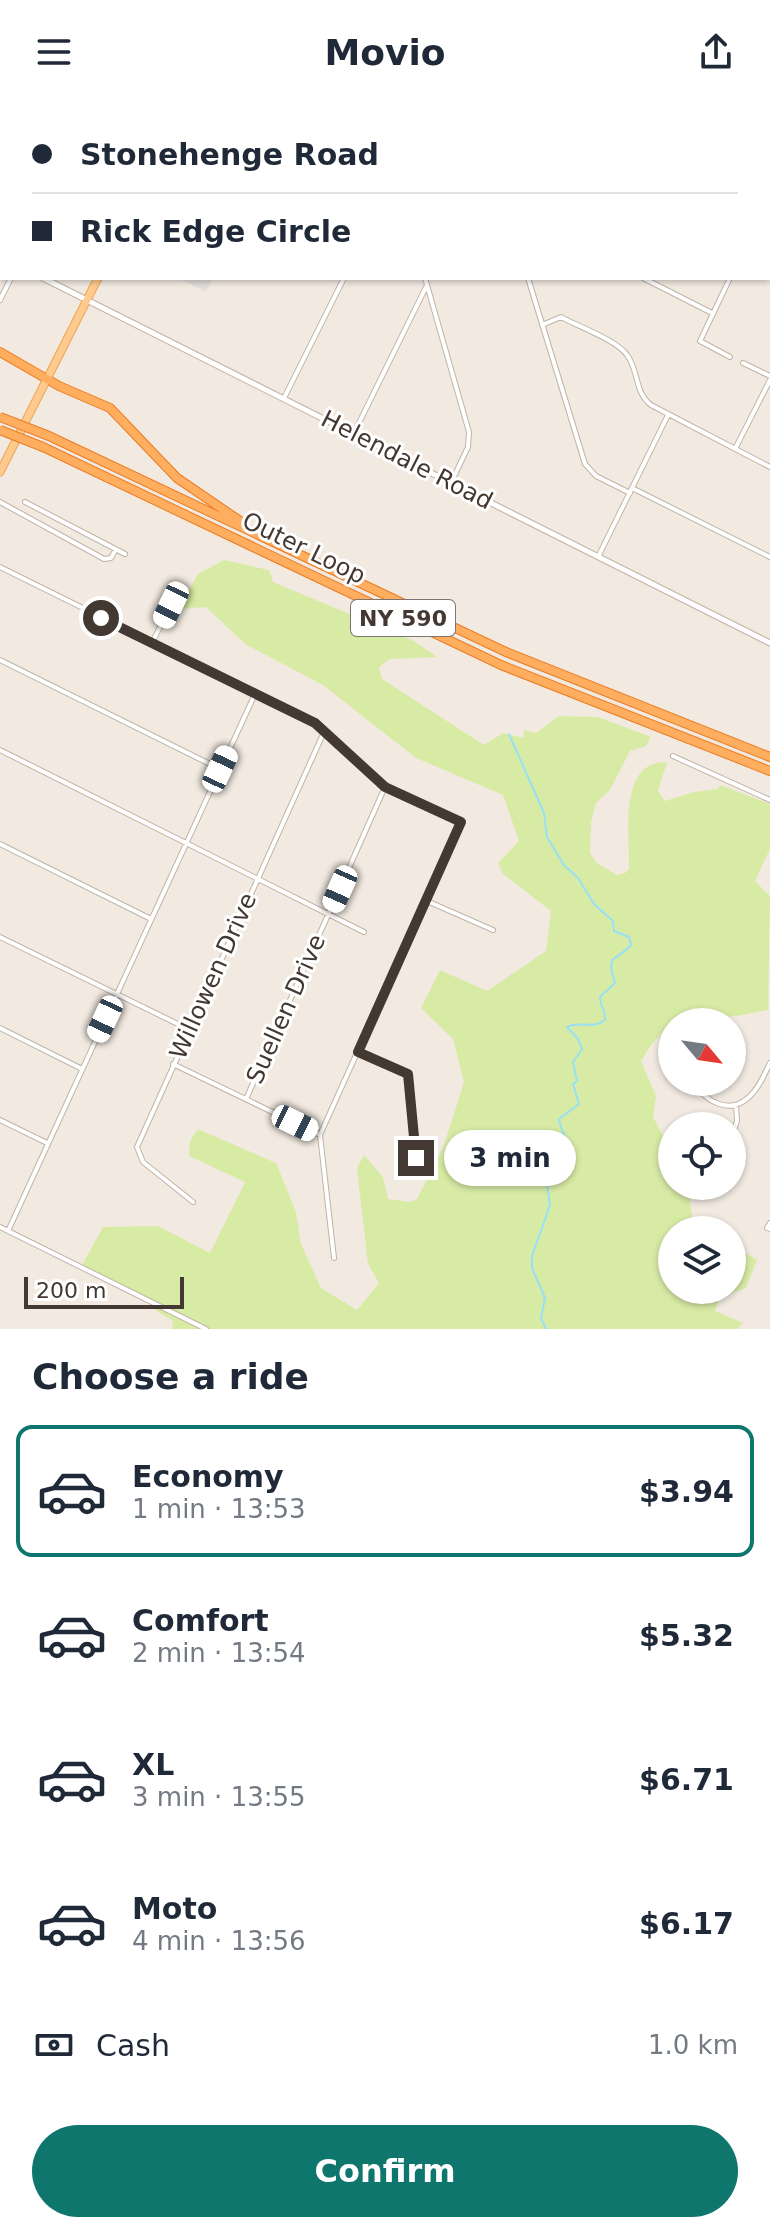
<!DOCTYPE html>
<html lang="en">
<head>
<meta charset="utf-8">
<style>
	body { margin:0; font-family:"DejaVu Sans",sans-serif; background:#f2f2f3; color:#1f2937; height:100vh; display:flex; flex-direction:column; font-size:30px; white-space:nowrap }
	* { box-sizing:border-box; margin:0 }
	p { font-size:26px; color:#747a83 }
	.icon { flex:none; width:44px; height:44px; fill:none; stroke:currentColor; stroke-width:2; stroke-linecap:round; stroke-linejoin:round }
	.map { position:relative; height:1225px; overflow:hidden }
	.sheet { display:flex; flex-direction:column; background:#fff; flex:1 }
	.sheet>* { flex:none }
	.banner { position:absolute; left:0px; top:0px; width:770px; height:176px; box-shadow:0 2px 6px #0004; display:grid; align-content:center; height:176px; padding:0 32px; background:#fff }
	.needle { width:52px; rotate:119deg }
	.fabs { position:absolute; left:658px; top:904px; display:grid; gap:16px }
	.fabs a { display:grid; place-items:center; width:88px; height:88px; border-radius:50%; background:#fff; box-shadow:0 2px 6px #0004; font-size:40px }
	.scale { position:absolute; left:24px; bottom:20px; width:160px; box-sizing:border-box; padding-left:8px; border:4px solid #443932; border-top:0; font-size:22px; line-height:28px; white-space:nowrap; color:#443932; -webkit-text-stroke:6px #fff; paint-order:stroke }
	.end { position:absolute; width:36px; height:36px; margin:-18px; border:10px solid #443932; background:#fff; box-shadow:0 0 0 4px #fff }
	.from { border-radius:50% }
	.bubble { position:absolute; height:56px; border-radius:28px; background:#fff; box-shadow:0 2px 6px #0004; font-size:26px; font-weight:600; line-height:56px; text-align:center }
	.car { position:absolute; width:24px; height:48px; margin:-24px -12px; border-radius:10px; box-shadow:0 0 6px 2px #0007; background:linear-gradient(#fff 24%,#345 0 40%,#fff 0 76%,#345 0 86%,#fff 0) }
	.banner b { display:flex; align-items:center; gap:28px; height:76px; font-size:30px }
	.banner b+b { border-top:2px solid #e0e1e3 }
	.banner i { width:20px; height:20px; background:#1f2937 }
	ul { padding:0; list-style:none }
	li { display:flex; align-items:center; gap:24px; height:132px; margin:0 16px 12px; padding:0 16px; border:4px solid transparent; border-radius:16px }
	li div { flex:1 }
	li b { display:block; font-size:30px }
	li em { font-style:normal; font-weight:600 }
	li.on { border-color:#0f766e }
	li>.icon { width:72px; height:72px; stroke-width:1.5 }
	h2 { padding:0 32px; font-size:36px; line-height:96px }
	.pay { display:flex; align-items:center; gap:20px; height:88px; padding:0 32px; font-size:30px }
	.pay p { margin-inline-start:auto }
	.button { display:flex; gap:16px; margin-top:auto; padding:16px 32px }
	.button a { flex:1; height:92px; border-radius:48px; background:#0f766e; color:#fff; font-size:32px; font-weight:600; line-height:92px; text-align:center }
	header { display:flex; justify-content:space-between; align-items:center; height:104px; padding:0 32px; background:#fff; font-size:36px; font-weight:600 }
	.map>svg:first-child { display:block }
	.residential { fill:#e7dbcf }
	.green { fill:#d8eba5 }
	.parking { fill:#e2dedb }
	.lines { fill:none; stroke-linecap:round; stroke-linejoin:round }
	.stream { stroke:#97e0f6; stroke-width:2 }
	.minor-casing { stroke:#c1b3a6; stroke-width:6 }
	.tertiary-casing { stroke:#c1b3a6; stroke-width:7 }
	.primary-casing { stroke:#eda454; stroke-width:9 }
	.motorway-casing { stroke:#ea7d23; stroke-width:10 }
	.minor { stroke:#fff; stroke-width:4 }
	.tertiary { stroke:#fff; stroke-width:5 }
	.primary { stroke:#ffca8d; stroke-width:7 }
	.motorway { stroke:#ffad5f; stroke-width:8 }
	.motorway-bridge-casing { stroke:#ea7d23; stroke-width:10; stroke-linecap:butt }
	.motorway-bridge { stroke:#ffad5f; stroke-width:8 }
	.route { stroke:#443932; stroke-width:10 }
	.labels { text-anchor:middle; stroke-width:6; stroke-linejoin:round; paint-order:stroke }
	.shield { fill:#fff; stroke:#7c7470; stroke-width:2 }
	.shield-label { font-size:22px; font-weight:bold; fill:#443932 }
	.street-label { font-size:24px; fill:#443932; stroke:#fff }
</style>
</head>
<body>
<header><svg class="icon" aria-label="menu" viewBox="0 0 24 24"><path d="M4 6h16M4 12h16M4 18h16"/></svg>Movio<svg class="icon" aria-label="share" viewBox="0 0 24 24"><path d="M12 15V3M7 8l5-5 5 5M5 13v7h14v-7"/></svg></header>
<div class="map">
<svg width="770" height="1225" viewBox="0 0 770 1225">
	<rect width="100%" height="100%" fill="#f2eae1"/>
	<path class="residential" d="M 0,0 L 96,0 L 2,2 L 2,153 Z"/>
	<path class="green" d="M 224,456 L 269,466 L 273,478 L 414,537 L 437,553 L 390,555 L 379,563 L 382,575 L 484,641 L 503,629 L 523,634 L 524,626 L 536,629 L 559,612 L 598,613 L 651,633 L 646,642 L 630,647 L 610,686 L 596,699 L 591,719 L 590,749 L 597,759 L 617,771 L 625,769 L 629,765 C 630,734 617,656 667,658 L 658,687 L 665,697 L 694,688 L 718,685 L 720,681 L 770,700 L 770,745 L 755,777 L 770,792 L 768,906 L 736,912 L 672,918 L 651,941 L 641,957 L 656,992 L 653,1013 L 672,1048 L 672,1082 L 688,1082 L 693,1118 L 707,1126 L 672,1126 L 672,1186 L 732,1186 L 732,1140 L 757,1156 L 746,1184 L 720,1193 L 715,1207 L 743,1219 L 737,1225 L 172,1225 L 173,1217 L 155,1206 L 153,1198 L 81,1163 L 103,1123 L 158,1122 L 210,1149 L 245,1078 L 189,1052 L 190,1037 L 198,1025 L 276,1059 L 296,1108 L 301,1140 L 321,1184 L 357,1206 L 379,1179 L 368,1160 L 357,1064 L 364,1051 L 383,1073 L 388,1095 L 410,1098 L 417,1095 L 444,1041 L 464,978 L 453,935 L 421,904 L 440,866 L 487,887 L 546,847 L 551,807 L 503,770 L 498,759 L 519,737 L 503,691 L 416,654 L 323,581 L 245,540 L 206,503 L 178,505 L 198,470 Z"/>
	<path class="parking" d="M 178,174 L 213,174 L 206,188 Z"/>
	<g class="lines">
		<path class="stream" d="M 509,630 L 544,709 L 547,733 L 564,761 L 578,774 L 594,800 L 613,817 L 614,827 L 629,833 L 631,841 C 616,859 605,847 615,879 L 600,893 C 600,902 606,907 605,916 C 593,926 579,916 567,923 L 578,935 L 582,945 L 573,958 L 577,977 L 573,980 L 579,1000 L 559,1015 C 562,1038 583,1043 551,1060 L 546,1073 L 550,1101 L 532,1152 L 532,1164 L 545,1194 L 541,1214 L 546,1225"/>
		<defs>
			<path id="minor" d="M 289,0 L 293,2
				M 446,0 L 448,2
				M 17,2 L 18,0
				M 95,2 L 96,0
				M 517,2 L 518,0
				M 599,2 L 600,0
				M 680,2 L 681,0
				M 0,37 L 2,33
				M 768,97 L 770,93
				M 425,174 L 469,328 L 468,343 L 451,379
				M 528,174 L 585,360 L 596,372 L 630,389
				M 643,174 L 712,209
				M 0,196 L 11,174
				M 542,221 L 561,213 C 577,222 617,236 627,251 C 639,266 634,288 651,301 L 770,363
				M 730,253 L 700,237 L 730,174
				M 743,259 L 770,272
				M 284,294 L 344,174
				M 354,329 L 426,183
				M 735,345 L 770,276
				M 632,384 L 770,453
				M 0,398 L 104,455 L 111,454 L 116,445
				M 25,398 L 125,450
				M 598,453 L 668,311
				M 0,463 L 315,619 L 385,683 L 461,718 L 320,1031 L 334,1154
				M 152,539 L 171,501
				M 0,556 L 220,665
				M 0,646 L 364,828
				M 673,652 L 770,696
				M 0,740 L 151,815
				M 427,797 L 493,826
				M 0,833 L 188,925
				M 0,924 L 82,965
				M 358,948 L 408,970 L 416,1054
				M 173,960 L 320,1031
				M 694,978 C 705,998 730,1011 749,993 C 759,984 764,971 770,959
				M 246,995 L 385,683
				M 0,1016 L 47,1039
				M 732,1032 L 737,1017 L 736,1001
				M 193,1098 L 143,1058 L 137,1043 L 324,628
				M 770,1119 L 767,1124 L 770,1125
				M 0,1123 L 206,1225
				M 8,1127 L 255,590"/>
			<path id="tertiary" d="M 0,153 L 2,153
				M 43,174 L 770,539"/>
			<path id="primary" d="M 184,2 L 185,0
				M 0,368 L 98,174"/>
			<path id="motorway" d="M 0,248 L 59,282 L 110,304 L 177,374 L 243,419
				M 49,332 L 506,548 L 770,653
				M 43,343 L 501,561 L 770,667"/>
		</defs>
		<use href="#minor" class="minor-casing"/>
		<use href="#tertiary" class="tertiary-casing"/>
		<use href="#primary" class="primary-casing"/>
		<use href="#motorway" class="motorway-casing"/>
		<use href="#minor" class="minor"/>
		<use href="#tertiary" class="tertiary"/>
		<use href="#primary" class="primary"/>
		<use href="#motorway" class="motorway"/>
		<defs>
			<path id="motorway-bridge" d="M 0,313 L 49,332
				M 0,326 L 43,343"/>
		</defs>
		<use href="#motorway-bridge" class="motorway-bridge-casing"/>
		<use href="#motorway-bridge" class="motorway-bridge"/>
	</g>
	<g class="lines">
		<path class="route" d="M 101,514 L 315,619 L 385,683 L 461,718 L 358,948 L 408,970 L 416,1054"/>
	</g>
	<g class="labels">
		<rect class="shield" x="351" y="496" width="104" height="36" rx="6"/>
		<g class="shield-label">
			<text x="403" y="522">NY 590</text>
		</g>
		<g class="street-label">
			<text transform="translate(407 356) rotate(27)" y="8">Helendale Road</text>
			<text transform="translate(304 444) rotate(26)" y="8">Outer Loop</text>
			<text transform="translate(213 872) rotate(-66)" y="8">Willowen Drive</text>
			<text transform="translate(286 905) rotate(-66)" y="8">Suellen Drive</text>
		</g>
	</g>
</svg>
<div class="fabs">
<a><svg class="needle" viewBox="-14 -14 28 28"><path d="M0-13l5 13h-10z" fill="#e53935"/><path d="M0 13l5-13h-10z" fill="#747a83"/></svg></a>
<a><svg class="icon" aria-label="locate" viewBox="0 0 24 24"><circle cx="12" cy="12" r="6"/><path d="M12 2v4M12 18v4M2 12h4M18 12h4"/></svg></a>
<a><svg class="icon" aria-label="layers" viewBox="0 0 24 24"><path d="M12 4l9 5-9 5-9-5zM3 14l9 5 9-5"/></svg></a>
</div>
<div class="scale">200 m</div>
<i class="end from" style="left:101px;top:514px"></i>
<i class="end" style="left:416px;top:1054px"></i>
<div class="bubble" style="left:444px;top:1026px;width:132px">3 min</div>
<i class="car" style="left:171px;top:501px;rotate:206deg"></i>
<i class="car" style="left:220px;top:665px;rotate:25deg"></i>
<i class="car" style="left:340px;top:785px;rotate:204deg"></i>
<i class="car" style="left:105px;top:915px;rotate:205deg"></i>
<i class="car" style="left:295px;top:1019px;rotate:116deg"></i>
<div class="banner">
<b><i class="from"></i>Stonehenge Road</b>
<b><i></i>Rick Edge Circle</b>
</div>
</div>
<section class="sheet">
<h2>Choose a ride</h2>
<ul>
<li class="on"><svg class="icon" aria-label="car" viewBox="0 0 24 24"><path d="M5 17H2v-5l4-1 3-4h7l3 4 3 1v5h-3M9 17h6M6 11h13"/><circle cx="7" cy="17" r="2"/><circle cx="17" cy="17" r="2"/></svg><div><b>Economy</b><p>1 min · 13:53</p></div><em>$3.94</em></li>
<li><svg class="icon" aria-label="car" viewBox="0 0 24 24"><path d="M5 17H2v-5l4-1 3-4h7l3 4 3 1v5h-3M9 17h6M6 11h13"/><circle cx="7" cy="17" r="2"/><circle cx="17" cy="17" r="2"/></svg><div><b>Comfort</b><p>2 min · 13:54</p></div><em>$5.32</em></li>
<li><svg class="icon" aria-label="car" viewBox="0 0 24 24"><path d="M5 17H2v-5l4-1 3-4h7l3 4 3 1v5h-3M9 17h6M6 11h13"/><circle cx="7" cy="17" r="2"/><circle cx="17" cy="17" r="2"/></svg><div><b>XL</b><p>3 min · 13:55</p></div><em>$6.71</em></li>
<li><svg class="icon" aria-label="car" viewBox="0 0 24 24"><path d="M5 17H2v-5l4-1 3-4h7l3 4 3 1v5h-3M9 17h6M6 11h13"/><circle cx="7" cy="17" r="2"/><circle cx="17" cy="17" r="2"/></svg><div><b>Moto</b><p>4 min · 13:56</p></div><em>$6.17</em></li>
</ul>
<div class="pay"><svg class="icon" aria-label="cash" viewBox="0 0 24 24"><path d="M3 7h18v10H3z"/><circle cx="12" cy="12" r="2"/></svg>Cash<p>1.0 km</p></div>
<div class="button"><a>Confirm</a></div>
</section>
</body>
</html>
